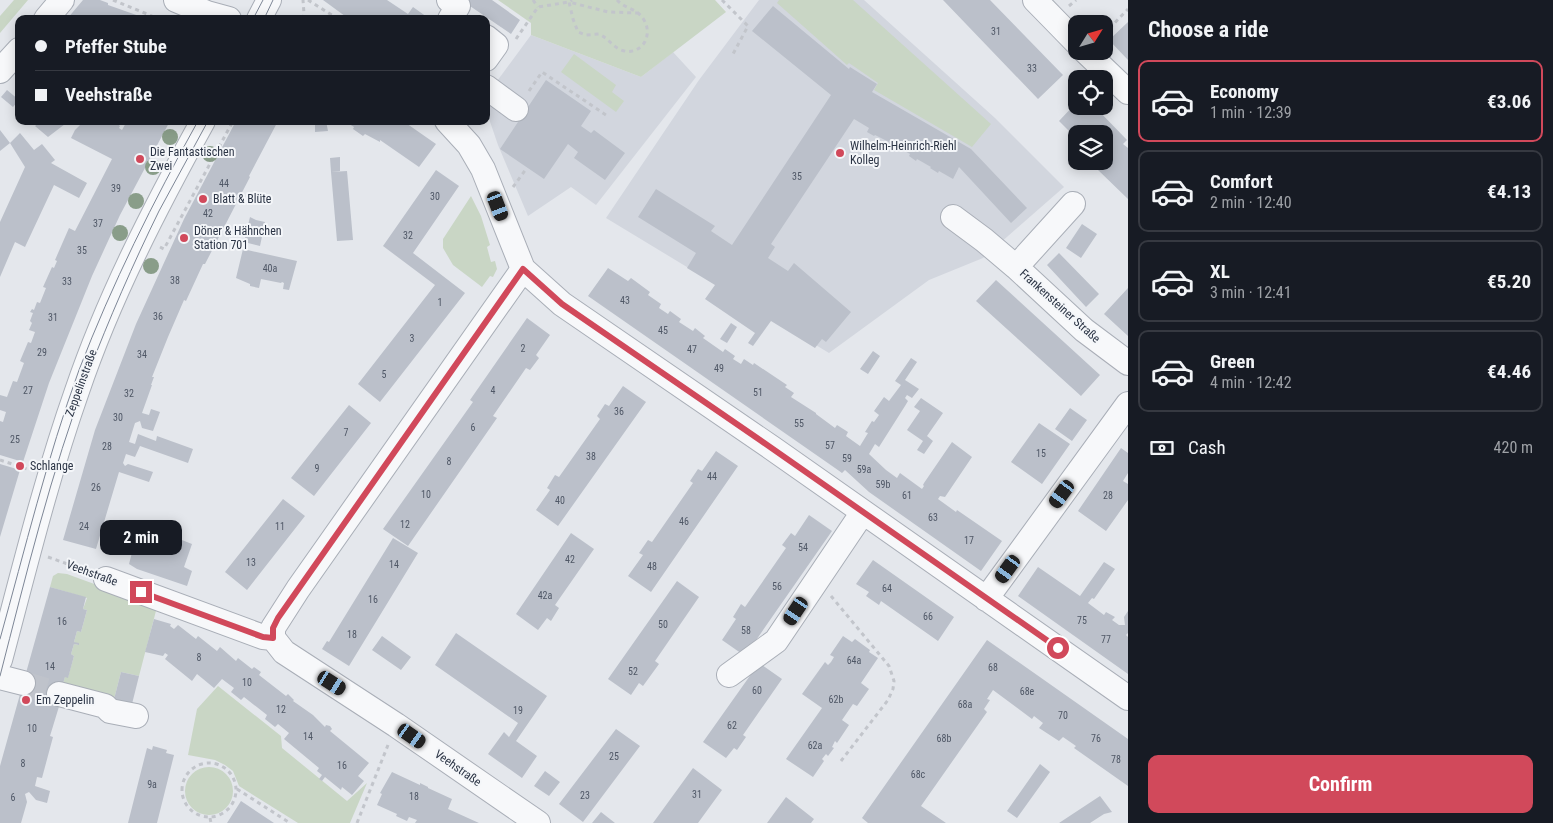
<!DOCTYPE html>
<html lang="en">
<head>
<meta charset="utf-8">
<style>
	body { margin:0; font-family:"Roboto Condensed",sans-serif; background:#242831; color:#f1f3f6; height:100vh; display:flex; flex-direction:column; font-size:19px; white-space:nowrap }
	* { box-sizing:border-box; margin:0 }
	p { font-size:16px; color:#9ea1a6 }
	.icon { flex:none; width:28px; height:28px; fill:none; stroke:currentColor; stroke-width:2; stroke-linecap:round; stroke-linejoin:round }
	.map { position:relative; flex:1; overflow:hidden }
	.side { display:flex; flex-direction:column; background:#171b24; width:425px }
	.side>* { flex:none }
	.guide { position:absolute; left:15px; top:15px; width:475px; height:110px; border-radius:10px; box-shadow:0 2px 12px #0003; display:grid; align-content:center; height:110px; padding:0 20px; background:#171b24 }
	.needle { width:32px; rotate:53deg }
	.tools { position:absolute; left:1068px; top:15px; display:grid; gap:10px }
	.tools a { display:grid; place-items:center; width:45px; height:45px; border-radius:10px; background:#171b24; box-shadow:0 2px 12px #0003; font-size:25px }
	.end { position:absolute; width:22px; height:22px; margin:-11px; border:6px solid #d1495b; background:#fff; box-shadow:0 0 0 2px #fff }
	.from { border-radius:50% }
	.bubble { position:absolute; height:35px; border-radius:10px; background:#171b24; box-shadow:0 2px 12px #0003; font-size:16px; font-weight:700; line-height:35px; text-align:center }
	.car { position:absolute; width:15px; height:30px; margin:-15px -8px; border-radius:6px; box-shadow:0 0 4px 1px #0007; background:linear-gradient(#222 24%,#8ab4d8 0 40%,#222 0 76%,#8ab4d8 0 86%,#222 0) }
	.guide b { display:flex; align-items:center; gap:18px; height:48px; font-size:19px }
	.guide b+b { border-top:1px solid #363941 }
	.guide i { width:12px; height:12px; background:#f1f3f6 }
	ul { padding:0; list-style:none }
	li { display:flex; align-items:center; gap:15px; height:82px; margin:0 10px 8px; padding:0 10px; border:2px solid #363941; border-radius:10px }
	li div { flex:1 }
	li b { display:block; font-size:19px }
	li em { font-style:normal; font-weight:700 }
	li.active { border-color:#d1495b }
	li>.icon { width:45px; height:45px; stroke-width:1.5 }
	h2 { padding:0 20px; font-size:22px; line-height:60px }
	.pay { display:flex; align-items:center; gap:12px; height:55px; padding:0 20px; font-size:19px }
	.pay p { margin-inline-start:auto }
	.cta { display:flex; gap:10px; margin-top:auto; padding:10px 20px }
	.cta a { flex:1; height:58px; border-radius:10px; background:#d1495b; color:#fff; font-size:20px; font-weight:700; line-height:58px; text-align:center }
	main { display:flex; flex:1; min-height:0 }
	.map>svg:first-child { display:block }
	.built { fill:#d2d6de }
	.green { fill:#c9d6c5 }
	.building { fill:#bbc0ca }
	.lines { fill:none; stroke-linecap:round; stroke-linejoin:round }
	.minor-tunnel { stroke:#bfc3cb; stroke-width:24; stroke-dasharray:24 12; stroke-linecap:butt }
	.minor-casing { stroke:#a9aeb7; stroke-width:26 }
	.path { stroke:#c2c5cb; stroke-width:3; stroke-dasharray:4 4; stroke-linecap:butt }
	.minor { stroke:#f7f8fa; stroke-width:24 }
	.tram { stroke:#7d8696; stroke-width:1 }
	.tree { fill:#899d89 }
	.route { stroke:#d1495b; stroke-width:6 }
	.poi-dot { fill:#d1495b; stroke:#f4f6f9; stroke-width:2 }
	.labels { text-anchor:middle; stroke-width:4; stroke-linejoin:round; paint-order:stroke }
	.number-label { font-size:10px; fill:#4f5766 }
	.poi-label { font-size:12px; fill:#2b3445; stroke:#f4f6f9; text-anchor:start }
	.street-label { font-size:12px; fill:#2b3445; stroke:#f4f6f9 }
</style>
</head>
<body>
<main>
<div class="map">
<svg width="1128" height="823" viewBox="0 0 1128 823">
	<rect width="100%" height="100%" fill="#e4e7ec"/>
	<path class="built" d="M 759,0 L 864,0 L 995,118 L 1064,187 L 983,258 L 929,280 L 829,353 L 606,218 L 699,80 Z
		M 531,35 L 641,77 L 673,52 L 696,77 L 596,205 L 571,187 L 528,216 L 498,145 L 486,110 L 486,96 Z"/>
	<path class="green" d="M 14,0 L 28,0 L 0,33 L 0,16 Z
		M 498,0 L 715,0 L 726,12 L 641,77 L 531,35 L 531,23 Z
		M 779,0 L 853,0 L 991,124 L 972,147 L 874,90 L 878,83 L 849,63 L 847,65 L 777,3 Z
		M 574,54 L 616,85 L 612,92 L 624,101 L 616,112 L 561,72 Z
		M 471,196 L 481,216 L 490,245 L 487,247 L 491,262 L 495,261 L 497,269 L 493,277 L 490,276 L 482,287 L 453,265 L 443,248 L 443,239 Z
		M 58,573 L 67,574 L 157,607 L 139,676 L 121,672 L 113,703 L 61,689 L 65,677 L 68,677 L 74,656 L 71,654 L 74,644 L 79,645 L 74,642 L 77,631 L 81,632 L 87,610 L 83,609 L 87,598 L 50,587 L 53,576 Z
		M 218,686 L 281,736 L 282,748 L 347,801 L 367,783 L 350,823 L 298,823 L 239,786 L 233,771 L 225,765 L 215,760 L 188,755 L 197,709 Z
		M185 791a24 24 0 1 1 48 0a24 24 0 1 1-48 0Z"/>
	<path class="building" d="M 83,0 L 100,0 L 108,3 L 108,5 L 142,17 L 141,19 L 67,19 Z
		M 323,0 L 387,0 L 408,14 L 413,7 L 427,17 L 426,19 L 349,19 Z
		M 464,0 L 492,0 L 520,20 L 511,34 L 467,4 Z
		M 943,0 L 990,0 L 1063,75 L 1038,99 Z
		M 773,6 L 849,69 L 850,67 L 877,84 L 872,92 L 971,149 L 1027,208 L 1011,223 L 959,167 L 953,179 L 939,171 L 938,173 L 930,168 L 931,167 L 917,159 L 916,161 L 909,156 L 910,154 L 896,146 L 895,148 L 888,144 L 889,142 L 875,135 L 874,136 L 867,132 L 869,128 L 854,119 L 771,244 L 775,247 L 768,258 L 788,271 L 794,263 L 851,312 L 826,342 L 822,339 L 815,348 L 771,321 L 753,346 L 748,343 L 755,333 L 705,299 L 715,285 L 687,268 L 696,253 L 638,217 L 656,189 L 715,226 L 711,231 L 732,245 L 831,95 L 752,31 Z
		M 1128,22 L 1128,60 L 1109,40 Z
		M 546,80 L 591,111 L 581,126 L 591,133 L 594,130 L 625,153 L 605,180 L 574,158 L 578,152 L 568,144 L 544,179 L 500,149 Z
		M 7,90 L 19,100 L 13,107 L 1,97 Z
		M 1076,103 L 1076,106 L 1094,106 L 1127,140 L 1123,144 L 1128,148 L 1128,199 L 1098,170 L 1103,165 L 1099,161 L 1104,161 L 1104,134 L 1076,134 L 1076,138 L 1059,121 Z
		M 41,121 L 69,121 L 48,137 L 35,126 Z
		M 84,121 L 114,121 L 120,126 L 119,128 L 122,130 L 127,121 L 170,121 L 120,215 L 92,276 L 49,383 L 23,462 L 0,455 L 0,421 L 3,422 L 6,412 L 0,410 L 0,395 L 7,397 L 13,381 L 17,382 L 24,363 L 20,361 L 28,342 L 31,343 L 35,332 L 29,330 L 32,323 L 30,321 L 33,313 L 30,312 L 32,309 L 34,310 L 37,302 L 40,303 L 46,288 L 43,287 L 52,267 L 54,268 L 57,261 L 55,260 L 69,228 L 75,231 L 112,159 L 71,138 L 75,130 Z
		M 236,121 L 278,121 L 249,176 L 250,177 L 205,264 L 203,264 L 186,301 L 184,300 L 168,337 L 152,377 L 154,377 L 151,385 L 152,385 L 142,413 L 149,415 L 151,409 L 160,412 L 153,431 L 142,428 L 140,421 L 135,423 L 129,442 L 135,444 L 138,434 L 156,441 L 157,436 L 193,449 L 188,463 L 140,446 L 135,457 L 126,454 L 123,463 L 125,466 L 128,464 L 153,472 L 149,482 L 119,472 L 96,549 L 63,540 L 95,430 L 136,324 L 184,219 Z
		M 315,121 L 326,121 L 328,131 L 315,132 Z
		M 339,121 L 403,121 L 436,144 L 419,167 L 380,140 L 380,142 L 365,134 L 363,136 L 353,129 L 354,127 L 346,122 L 345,124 Z
		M 0,130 L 10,143 L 0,151 Z
		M 20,133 L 34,150 L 42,144 L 55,160 L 51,163 L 87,183 L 79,198 L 54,185 L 25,247 L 15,242 L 0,277 L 0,222 L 25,167 L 10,143 Z
		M 340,157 L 340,171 L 331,172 L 330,158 Z
		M 436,170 L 459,186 L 413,253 L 465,293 L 380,402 L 358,384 L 435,285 L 383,246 Z
		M 347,171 L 353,240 L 337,241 L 331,172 Z
		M 250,217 L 256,220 L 265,222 L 260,246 L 244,242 Z
		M 1082,224 L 1097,234 L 1081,258 L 1066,248 Z
		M 243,249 L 297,261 L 289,290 L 283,289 L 284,283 L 282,282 L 281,283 L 261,279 L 259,288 L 250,286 L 250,284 L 236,278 Z
		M 1059,253 L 1099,294 L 1086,307 L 1047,265 Z
		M 608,268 L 628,281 L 631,278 L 650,292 L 648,295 L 661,304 L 659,308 L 668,314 L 670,311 L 681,319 L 679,322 L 693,331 L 695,328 L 705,336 L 703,338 L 723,352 L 725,349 L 735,356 L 733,359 L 741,364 L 744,359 L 753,365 L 754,363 L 787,385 L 785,387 L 794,393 L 791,397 L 816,413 L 816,414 L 835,428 L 837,425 L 848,432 L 846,436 L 860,446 L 868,433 L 865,432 L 872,421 L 874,422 L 879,415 L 874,411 L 884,397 L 889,401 L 901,385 L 895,381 L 911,358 L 917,362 L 905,380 L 919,389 L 912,398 L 907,395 L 905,398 L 908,401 L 905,406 L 879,447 L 875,444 L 869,454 L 886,470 L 897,478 L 900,473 L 922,489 L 924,486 L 923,485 L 924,483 L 952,442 L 972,457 L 945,497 L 940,496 L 938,499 L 956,512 L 957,510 L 1002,541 L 981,571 L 869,492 L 845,470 L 842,473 L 835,468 L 588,296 Z
		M 996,280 L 1100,375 L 1081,396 L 976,301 Z
		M 1128,288 L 1128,336 L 1104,314 Z
		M 527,318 L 550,335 L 536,355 L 539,358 L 530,370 L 526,368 L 493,416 L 497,418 L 408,546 L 383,529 L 473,402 L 470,400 Z
		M 731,323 L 737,327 L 727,343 L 720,339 Z
		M 873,351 L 880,356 L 868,374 L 860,369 Z
		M 623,386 L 646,402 L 558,526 L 536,510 L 550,490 L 547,488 L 555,475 L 559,477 L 600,419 L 597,416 L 605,404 L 609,406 Z
		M 921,398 L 943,413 L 927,436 L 933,441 L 924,454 L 917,450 L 923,441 L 907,430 L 920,411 L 914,407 Z
		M 349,405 L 371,423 L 314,496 L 291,478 Z
		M 1070,408 L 1087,420 L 1072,441 L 1055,429 Z
		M 1039,423 L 1070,444 L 1042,484 L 1011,462 Z
		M 1121,448 L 1128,453 L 1128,473 L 1123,481 L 1128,484 L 1128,500 L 1106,531 L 1078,511 Z
		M 716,451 L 738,466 L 651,592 L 628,576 L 643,555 L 639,553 L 648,540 L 652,542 L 693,483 L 690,481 L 698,469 L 702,471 Z
		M 0,464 L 20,470 L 0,537 Z
		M 283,499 L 305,516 L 247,590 L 225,572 Z
		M 809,515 L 832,531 L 745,656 L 722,640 L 736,619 L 733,617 L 741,604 L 745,607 L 786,548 L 782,545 L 791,533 L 795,536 Z
		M 151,530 L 164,533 L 192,544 L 184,567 L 192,571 L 187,586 L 137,569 L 129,564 L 133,549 L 143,553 Z
		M 571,533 L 594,549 L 555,605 L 559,608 L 551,621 L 547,618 L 538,630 L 516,614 Z
		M 393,538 L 418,553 L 349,666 L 322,649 L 327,641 L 329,642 Z
		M 873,560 L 954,617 L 938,641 L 881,601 L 879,605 L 866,596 L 869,592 L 856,584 Z
		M 1104,562 L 1115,569 L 1094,599 L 1092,598 L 1088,603 L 1104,615 L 1106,612 L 1115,617 L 1112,620 L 1119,625 L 1125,625 L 1124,617 L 1128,611 L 1128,633 L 1126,635 L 1128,637 L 1128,674 L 1018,596 L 1038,567 L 1080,596 Z
		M 677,581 L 699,597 L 655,661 L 659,664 L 643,686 L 639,683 L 631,695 L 608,679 Z
		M 50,587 L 86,597 L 83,609 L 87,610 L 81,632 L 77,631 L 74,642 L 79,643 L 79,645 L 74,644 L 71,654 L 74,656 L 68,678 L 65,677 L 58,699 L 61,700 L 50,736 L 53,737 L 42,778 L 37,777 L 35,786 L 50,791 L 47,803 L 36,800 L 29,792 L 25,794 L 27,802 L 21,823 L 0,823 L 0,766 Z
		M 154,619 L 171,624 L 170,626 L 174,629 L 178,625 L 196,639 L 198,636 L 217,651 L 220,647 L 236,661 L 238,658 L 252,669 L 254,667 L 261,672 L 259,675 L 286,696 L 288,694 L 294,700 L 293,701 L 313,715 L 325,727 L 326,725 L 330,726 L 332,729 L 330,731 L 369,763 L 358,776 L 364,781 L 352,795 L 342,787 L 341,790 L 325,777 L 322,781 L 319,779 L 322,775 L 317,771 L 319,768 L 284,739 L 289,733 L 278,724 L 275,727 L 265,719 L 267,715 L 244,697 L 241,700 L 231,692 L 234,688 L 222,679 L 214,688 L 197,674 L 192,681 L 165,659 L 168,655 L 165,653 L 163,656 L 145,652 Z
		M 456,633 L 547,696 L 516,741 L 537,756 L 522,778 L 488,754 L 504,732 L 509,737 L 518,723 L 435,665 Z
		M 382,636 L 411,657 L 401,670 L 372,650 Z
		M 843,636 L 852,642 L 855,639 L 870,650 L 869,652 L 878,658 L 861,683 L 869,689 L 857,706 L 853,704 L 842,720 L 849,725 L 837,743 L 835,741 L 832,747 L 834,748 L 828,756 L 826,754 L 822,759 L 824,761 L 813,777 L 786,759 L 822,708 L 802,694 L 825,662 L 828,665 L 831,662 L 834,657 L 830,655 Z
		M 987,640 L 1128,739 L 1128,786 L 1074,748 L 1076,746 L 1063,737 L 1059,741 L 1039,728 L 1043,723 L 1034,716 L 1032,719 L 993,690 L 987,699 L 990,700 L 984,709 L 987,712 L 921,806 L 946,823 L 868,823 L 862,818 Z
		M 759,663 L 782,679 L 743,735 L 746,737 L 737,750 L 734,748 L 726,758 L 703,742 Z
		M 121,672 L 139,676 L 131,708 L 113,703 Z
		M 616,729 L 640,746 L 583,822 L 559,804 Z
		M 153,746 L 167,750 L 166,753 L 174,755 L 157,823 L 128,823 L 147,748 L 152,750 Z
		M 1040,764 L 1050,772 L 1017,818 L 1007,811 Z
		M 693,768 L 722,790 L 698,823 L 653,823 Z
		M 545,771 L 560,782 L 549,796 L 534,786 Z
		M 392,772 L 420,785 L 420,783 L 428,787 L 428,788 L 452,799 L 448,809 L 479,823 L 415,823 L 417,820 L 409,817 L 407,821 L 396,816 L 397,814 L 377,805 L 382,794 L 380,793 Z
		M 1100,796 L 1112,812 L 1104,814 L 1090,823 L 1059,823 Z
		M 786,797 L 814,819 L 811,823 L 767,823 Z
		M 241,801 L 274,823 L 227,823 Z
		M 601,812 L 615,823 L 592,823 Z"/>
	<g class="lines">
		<path class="minor-tunnel" d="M 23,683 L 59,694"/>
		<defs>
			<path id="minor" d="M 176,0 L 207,13 L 229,19
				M 449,0 L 458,6 L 450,19
				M 1035,0 L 1076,42
				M 46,19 L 62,0
				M 259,19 L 269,0
				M 486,37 L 496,45 L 486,59
				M 1085,51 L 1128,92
				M 0,71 L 19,50
				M 486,87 L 516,109
				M 447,121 L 469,145 L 483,169 L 523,269 L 562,304 L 772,448 L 1128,698
				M 953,217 L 984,240 L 1016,267 L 1084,330 L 1128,363
				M 1016,267 L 1073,204
				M 523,269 L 298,589 L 273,628 L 273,638 L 284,652 L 396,725 L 538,823
				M 106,579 L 263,637 L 273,638
				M 986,599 L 1128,404
				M 0,660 C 24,570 46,479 77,391 C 109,297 155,208 203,121
				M 729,675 L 776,641 L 863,512
				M 0,677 L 23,683
				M 59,694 L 105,706 L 110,711 L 136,716"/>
		</defs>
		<use href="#minor" class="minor-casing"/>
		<path class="path" d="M 113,0 L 159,19
			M 308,0 L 338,19
			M 533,0 L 538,7
			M 617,0 C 625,9 637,8 644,20 C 654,37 640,57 621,50 C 612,46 608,38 599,34 L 586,35 L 578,32 L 573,19 L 569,2 L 608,12 L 638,13
			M 722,0 L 748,26 L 733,54
			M 1069,6 L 1076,0
			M 303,19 L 304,14 L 303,0
			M 1104,34 L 1128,9
			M 516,39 L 538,7 L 569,2 L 572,0
			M 529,91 L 542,72 L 606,115
			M 513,187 L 526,169
			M 160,247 L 164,249 L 233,121
			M 0,460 L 30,470
			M 48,557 L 87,571
			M 831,596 L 889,666 L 894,681 L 893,689 L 888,700 L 841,761
			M182 790a27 27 0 1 1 54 0a27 27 0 1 1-54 0Z
			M 237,789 L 290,823
			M 210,818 L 211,823
			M 357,823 L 388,745"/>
		<use href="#minor" class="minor"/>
		<path class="tram" d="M 253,19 L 263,0
			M 264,19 L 273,0
			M 0,639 C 25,549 47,458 79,370 C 112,284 153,202 198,121
			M 0,676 C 26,575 51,472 88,374 C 109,319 133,264 159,211 C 175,181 192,151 208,121"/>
	</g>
	<g class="tree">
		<circle cx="170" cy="137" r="8"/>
		<circle cx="210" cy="154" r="8"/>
		<circle cx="153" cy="167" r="8"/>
		<circle cx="136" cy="201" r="8"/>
		<circle cx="120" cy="233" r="8"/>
		<circle cx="151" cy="266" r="8"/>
	</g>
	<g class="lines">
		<path class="route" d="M 141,592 L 263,637 L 273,638 L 273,628 L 278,618 L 523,269 L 562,304 L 760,440 L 1058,648"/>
	</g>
	<g class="poi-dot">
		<circle cx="840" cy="153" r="5"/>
		<circle cx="140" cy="159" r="5"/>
		<circle cx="203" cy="199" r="5"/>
		<circle cx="184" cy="238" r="5"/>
		<circle cx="20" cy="466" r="5"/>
		<circle cx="26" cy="700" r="5"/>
	</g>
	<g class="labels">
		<g class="number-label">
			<text x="996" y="35">31</text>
			<text x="1032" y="72">33</text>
			<text x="797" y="180">35</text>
			<text x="224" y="187">44</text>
			<text x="116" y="192">39</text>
			<text x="435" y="200">30</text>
			<text x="208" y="217">42</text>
			<text x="98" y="227">37</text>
			<text x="408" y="239">32</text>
			<text x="82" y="254">35</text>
			<text x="270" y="272">40a</text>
			<text x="175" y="284">38</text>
			<text x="67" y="285">33</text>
			<text x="625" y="304">43</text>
			<text x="440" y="306">1</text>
			<text x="158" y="320">36</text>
			<text x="53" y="321">31</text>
			<text x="663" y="334">45</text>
			<text x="412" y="342">3</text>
			<text x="523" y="352">2</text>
			<text x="692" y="353">47</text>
			<text x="42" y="356">29</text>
			<text x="142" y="358">34</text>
			<text x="719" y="372">49</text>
			<text x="384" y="378">5</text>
			<text x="28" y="394">27</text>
			<text x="493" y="394">4</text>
			<text x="758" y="396">51</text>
			<text x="129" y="397">32</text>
			<text x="619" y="415">36</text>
			<text x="118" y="421">30</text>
			<text x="799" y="427">55</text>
			<text x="473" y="431">6</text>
			<text x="346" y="436">7</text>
			<text x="15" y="443">25</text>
			<text x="830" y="449">57</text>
			<text x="107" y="450">28</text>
			<text x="1041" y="457">15</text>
			<text x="591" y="460">38</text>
			<text x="847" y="462">59</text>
			<text x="449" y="465">8</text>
			<text x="317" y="472">9</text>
			<text x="864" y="473">59a</text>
			<text x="712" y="480">44</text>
			<text x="883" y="488">59b</text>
			<text x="96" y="491">26</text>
			<text x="426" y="498">10</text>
			<text x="907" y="499">61</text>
			<text x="1108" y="499">28</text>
			<text x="560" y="504">40</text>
			<text x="933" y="521">63</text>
			<text x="684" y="525">46</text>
			<text x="405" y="528">12</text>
			<text x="84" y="530">24</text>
			<text x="280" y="530">11</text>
			<text x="969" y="544">17</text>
			<text x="803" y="551">54</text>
			<text x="570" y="563">42</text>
			<text x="251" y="566">13</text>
			<text x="394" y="568">14</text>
			<text x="652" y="570">48</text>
			<text x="777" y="590">56</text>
			<text x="887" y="592">64</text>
			<text x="545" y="599">42a</text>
			<text x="373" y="603">16</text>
			<text x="928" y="620">66</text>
			<text x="1082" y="624">75</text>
			<text x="62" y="625">16</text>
			<text x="663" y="628">50</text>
			<text x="746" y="634">58</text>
			<text x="352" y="638">18</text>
			<text x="1106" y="643">77</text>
			<text x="199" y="661">8</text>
			<text x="854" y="664">64a</text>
			<text x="50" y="670">14</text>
			<text x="993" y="671">68</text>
			<text x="633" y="675">52</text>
			<text x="247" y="686">10</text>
			<text x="757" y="694">60</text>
			<text x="1027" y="695">68e</text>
			<text x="836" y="703">62b</text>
			<text x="965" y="708">68a</text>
			<text x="281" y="713">12</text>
			<text x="518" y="714">19</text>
			<text x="1063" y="719">70</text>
			<text x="732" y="729">62</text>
			<text x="32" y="732">10</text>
			<text x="308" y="740">14</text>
			<text x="944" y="742">68b</text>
			<text x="1096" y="742">76</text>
			<text x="815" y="749">62a</text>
			<text x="614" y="760">25</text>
			<text x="1116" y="763">78</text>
			<text x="23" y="767">8</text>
			<text x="342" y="769">16</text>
			<text x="918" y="778">68c</text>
			<text x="152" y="788">9a</text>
			<text x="697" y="798">31</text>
			<text x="585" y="799">23</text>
			<text x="414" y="800">18</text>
			<text x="13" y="801">6</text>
		</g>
		<g class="poi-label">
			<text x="850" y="150">Wilhelm-Heinrich-Riehl<tspan x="850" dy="14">Kolleg</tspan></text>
			<text x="150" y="156">Die Fantastischen<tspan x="150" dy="14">Zwei</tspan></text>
			<text x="213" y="203">Blatt &amp; Blüte</text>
			<text x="194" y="235">Döner &amp; Hähnchen<tspan x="194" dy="14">Station 701</tspan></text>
			<text x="30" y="470">Schlange</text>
			<text x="36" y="704">Em Zeppelin</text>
		</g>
		<g class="street-label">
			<text transform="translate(1060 306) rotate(42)" y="4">Frankensteiner Straße</text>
			<text transform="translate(81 383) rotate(-70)" y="4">Zeppelinstraße</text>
			<text transform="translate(92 573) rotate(20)" y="4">Veehstraße</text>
			<text transform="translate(458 768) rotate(35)" y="4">Veehstraße</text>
		</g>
	</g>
</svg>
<div class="tools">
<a><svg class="needle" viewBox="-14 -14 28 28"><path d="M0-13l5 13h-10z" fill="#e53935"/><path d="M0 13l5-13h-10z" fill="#9ea1a6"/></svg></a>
<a><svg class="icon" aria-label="locate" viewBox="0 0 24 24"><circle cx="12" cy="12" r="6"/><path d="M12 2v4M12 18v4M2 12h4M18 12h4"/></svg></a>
<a><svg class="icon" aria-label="layers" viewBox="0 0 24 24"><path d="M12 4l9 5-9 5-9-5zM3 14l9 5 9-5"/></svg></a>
</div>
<i class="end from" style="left:1058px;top:648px"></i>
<i class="end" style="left:141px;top:592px"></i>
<div class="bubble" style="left:100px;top:520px;width:82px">2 min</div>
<i class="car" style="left:498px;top:206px;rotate:159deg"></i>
<i class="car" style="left:1062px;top:494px;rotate:216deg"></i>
<i class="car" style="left:1008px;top:569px;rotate:216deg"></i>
<i class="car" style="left:796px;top:611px;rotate:214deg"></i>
<i class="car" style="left:332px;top:683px;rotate:123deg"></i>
<i class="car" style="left:412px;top:736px;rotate:125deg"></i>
<div class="guide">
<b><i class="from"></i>Pfeffer Stube</b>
<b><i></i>Veehstraße</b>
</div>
</div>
<section class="side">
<h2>Choose a ride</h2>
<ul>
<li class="active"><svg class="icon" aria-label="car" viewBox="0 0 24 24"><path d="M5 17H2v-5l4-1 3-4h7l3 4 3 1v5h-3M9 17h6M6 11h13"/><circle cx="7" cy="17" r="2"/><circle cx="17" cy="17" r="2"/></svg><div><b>Economy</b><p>1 min · 12:39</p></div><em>€3.06</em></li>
<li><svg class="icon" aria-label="car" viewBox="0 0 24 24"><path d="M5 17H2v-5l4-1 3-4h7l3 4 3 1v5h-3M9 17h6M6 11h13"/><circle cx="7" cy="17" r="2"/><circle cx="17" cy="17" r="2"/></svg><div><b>Comfort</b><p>2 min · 12:40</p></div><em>€4.13</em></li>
<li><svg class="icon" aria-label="car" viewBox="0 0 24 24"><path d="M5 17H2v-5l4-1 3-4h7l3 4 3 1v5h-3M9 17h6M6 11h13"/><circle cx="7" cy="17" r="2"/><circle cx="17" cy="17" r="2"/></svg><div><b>XL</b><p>3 min · 12:41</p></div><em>€5.20</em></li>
<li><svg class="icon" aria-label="car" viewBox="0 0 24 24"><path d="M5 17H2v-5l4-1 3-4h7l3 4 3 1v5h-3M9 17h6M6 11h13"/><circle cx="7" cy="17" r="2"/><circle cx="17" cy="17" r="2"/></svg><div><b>Green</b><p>4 min · 12:42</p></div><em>€4.46</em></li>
</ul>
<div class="pay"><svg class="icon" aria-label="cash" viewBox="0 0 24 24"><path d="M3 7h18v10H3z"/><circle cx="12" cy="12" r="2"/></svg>Cash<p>420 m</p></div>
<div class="cta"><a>Confirm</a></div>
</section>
</main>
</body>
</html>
